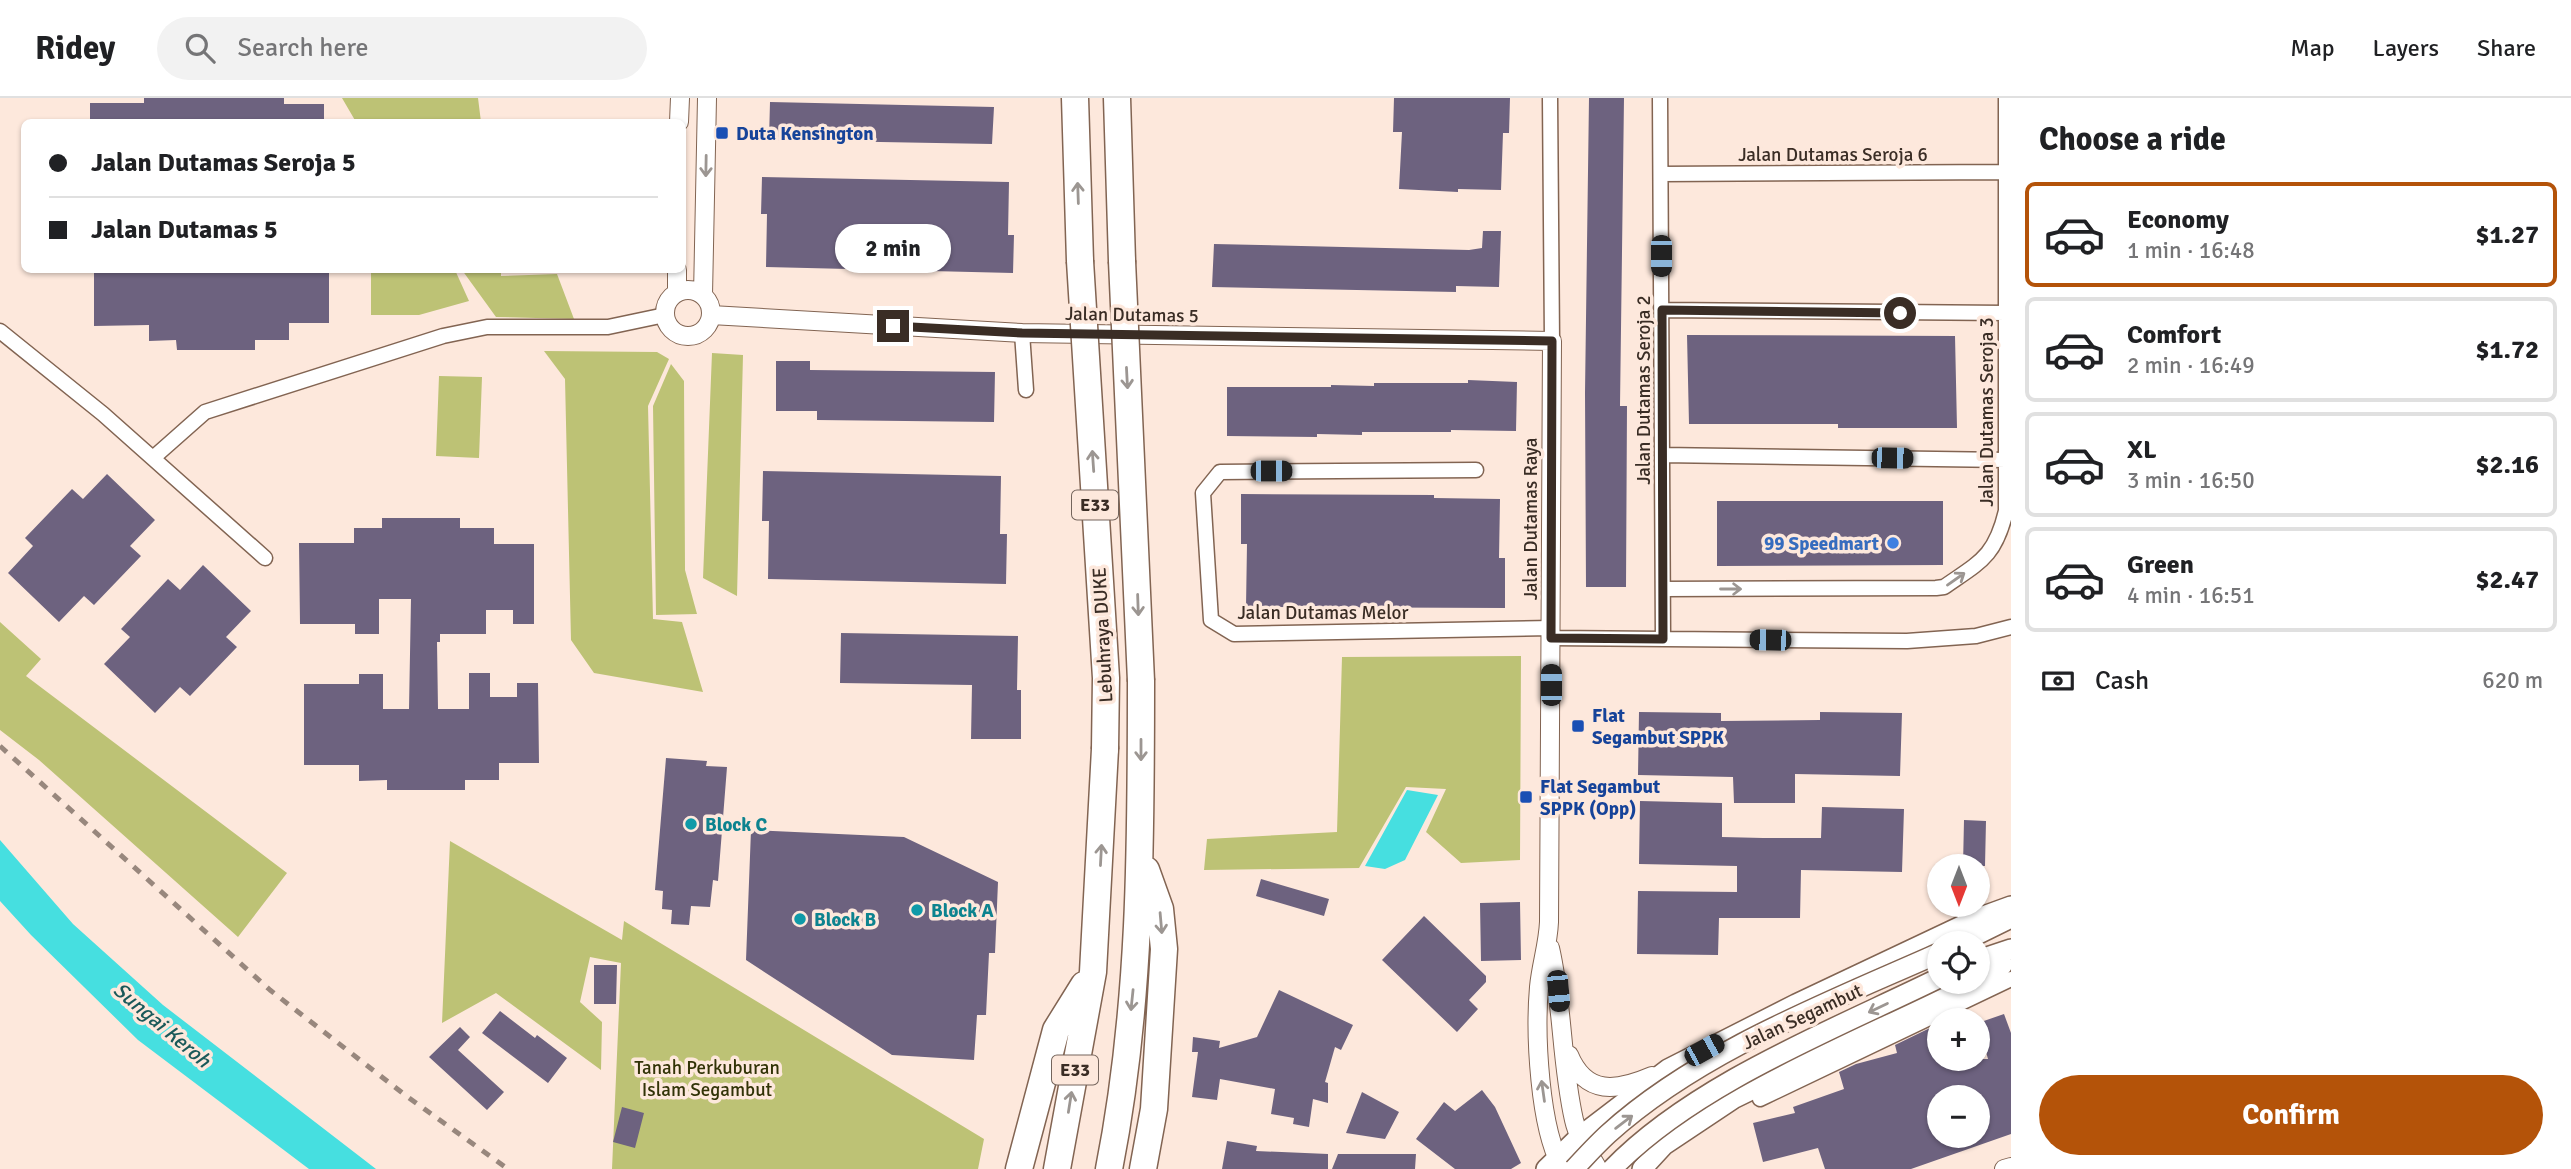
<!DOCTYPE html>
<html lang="en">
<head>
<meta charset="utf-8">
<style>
	body { margin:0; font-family:Signika,sans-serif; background:#f2f2f2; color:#202124; height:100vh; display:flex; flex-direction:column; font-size:26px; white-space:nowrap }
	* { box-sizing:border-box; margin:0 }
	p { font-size:23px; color:#757577 }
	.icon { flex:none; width:38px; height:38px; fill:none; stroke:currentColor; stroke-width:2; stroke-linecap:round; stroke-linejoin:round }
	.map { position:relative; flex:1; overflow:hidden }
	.panel { display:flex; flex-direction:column; background:#fff; width:560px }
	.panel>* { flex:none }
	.banner { position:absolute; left:21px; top:21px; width:665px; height:154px; border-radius:10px; box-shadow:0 2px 5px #0004; display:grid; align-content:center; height:154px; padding:0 28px; background:#fff }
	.needle { width:46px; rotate:180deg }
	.buttons { position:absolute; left:1927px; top:756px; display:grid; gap:14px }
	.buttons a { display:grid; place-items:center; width:63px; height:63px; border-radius:50%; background:#fff; box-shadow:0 2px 5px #0004; font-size:35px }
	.end { position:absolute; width:32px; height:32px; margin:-16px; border:9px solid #3a2d25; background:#fff; box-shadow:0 0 0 4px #fff }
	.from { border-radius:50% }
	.bubble { position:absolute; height:49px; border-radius:24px; background:#fff; box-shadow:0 2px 5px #0004; font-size:23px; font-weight:700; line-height:49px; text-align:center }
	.car { position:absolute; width:21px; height:42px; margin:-21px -10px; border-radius:9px; box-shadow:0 0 5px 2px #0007; background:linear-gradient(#222 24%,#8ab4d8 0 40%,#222 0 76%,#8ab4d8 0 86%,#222 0) }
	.banner b { display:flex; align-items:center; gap:24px; height:66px; font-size:26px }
	.banner b+b { border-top:2px solid #e0e0e0 }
	.banner i { width:18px; height:18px; background:#202124 }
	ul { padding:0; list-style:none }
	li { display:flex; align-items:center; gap:21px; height:105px; margin:0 14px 10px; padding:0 14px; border:4px solid #e0e0e0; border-radius:10px }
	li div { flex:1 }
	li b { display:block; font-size:26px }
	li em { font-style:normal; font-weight:700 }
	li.current { border-color:#b45309 }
	li>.icon { width:63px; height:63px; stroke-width:1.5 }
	h2 { padding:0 28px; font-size:32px; line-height:84px }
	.pay { display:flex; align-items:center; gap:18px; height:77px; padding:0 28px; font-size:26px }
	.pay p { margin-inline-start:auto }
	.action { display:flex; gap:14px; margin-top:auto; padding:14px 28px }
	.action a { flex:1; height:80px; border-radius:42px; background:#b45309; color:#fff; font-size:28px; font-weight:700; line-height:80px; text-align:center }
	header { display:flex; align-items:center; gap:42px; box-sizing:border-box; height:98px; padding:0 35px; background:#fff; border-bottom:2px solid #e0e0e0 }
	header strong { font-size:33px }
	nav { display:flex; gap:38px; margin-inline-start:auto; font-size:24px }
	.search { width:490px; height:63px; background:#f2f2f2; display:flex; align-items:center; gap:18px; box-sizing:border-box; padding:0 24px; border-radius:38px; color:#757577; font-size:26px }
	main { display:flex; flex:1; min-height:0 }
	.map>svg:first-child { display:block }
	.green { fill:#bdc275 }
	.water { fill:#46dfe0 }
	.building { fill:#6d627f; fill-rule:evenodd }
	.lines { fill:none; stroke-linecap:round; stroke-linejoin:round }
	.minor-casing { stroke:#826452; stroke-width:17 }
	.tertiary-casing { stroke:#826452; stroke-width:20 }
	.secondary-casing { stroke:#826452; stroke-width:22 }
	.motorway-casing { stroke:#826452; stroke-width:29 }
	.minor { stroke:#fff; stroke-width:14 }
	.tertiary { stroke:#fff; stroke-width:18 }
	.secondary { stroke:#fff; stroke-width:19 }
	.motorway { stroke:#fff; stroke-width:26 }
	.rail { stroke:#98877d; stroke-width:5; stroke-dasharray:9 9; stroke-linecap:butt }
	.secondary-bridge-casing { stroke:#826452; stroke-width:22; stroke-linecap:butt }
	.motorway-bridge-casing { stroke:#826452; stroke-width:29; stroke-linecap:butt }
	.secondary-bridge { stroke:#fff; stroke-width:19 }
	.motorway-bridge { stroke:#fff; stroke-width:26 }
	.oneway { stroke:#9c9692 }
	.route { stroke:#3a2d25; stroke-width:9 }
	.transit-dot { fill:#1a4fb4; stroke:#fde8dc; stroke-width:2.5 }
	.shop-dot { fill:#3f7fe0; stroke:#fde8dc; stroke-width:2.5 }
	.culture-dot { fill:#0f9aa8; stroke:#fde8dc; stroke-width:2.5 }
	.labels { text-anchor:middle; stroke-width:7; stroke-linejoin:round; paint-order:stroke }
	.shield { fill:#fde8dc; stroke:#74655c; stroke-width:2 }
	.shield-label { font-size:18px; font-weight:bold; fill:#3a2d25 }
	.transit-label { font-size:19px; font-weight:bold; fill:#164399; stroke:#fde8dc; text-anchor:start }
	.street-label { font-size:19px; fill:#3a2d25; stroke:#fde8dc }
	.shop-label { font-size:19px; font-weight:bold; fill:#366cbe; stroke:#fde8dc; text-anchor:end }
	.culture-label { font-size:19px; font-weight:bold; fill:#0d838f; stroke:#fde8dc; text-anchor:start }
	.park-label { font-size:19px; fill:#323307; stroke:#fde8dc }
	.water-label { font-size:21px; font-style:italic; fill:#1a5959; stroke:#fde8dc }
</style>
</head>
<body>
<header>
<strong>Ridey</strong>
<div class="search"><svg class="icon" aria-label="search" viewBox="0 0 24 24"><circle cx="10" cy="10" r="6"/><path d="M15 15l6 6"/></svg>Search here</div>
<nav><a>Map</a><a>Layers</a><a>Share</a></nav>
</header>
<main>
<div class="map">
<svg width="2011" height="1071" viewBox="0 0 2011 1071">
	<rect width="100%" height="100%" fill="#fde8dc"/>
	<path class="green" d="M 342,0 L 478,0 L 481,24 L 356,24 Z
		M 371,172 L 455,172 L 469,203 L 419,217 L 371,217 Z
		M 462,172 L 501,172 L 501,178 L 557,176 L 574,221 L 496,219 Z
		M 544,253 L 657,254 L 669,261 L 648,308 L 653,521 L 682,524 L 703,594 L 594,575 L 571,542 L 565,281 Z
		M 712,255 L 743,257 L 737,498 L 703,480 Z
		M 671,266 L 684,283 L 685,472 L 697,516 L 656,517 L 653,308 Z
		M 439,278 L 482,279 L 479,360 L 436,358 Z
		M 0,524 L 41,561 L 26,578 L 287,775 L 238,839 L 39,662 L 0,632 Z
		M 1521,558 L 1520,762 L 1461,765 L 1426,734 L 1446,691 L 1406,689 L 1359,770 L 1204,772 L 1207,741 L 1337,734 L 1342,559 Z
		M 450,743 L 622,842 L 624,823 L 984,1041 L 978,1071 L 612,1071 L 621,865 L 590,859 L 580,904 L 602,924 L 601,972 L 496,895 L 442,925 Z"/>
	<path class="water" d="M 1407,692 L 1438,697 L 1405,762 L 1385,771 L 1365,768 Z
		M 0,742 L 73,826 L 163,907 L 376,1071 L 309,1071 L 138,942 L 31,837 L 0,803 Z"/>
	<path class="building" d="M 144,0 L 284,0 L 284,6 L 324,6 L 324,24 L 90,24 L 90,5 L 144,5 Z
		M 1394,0 L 1510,0 L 1509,35 L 1503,35 L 1501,92 L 1458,91 L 1458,94 L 1399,91 L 1402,34 L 1393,34 Z
		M 1589,0 L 1624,0 L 1620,308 L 1627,308 L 1626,489 L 1586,489 L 1585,295 Z
		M 770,4 L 994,9 L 992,46 L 769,42 Z
		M 762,79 L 1009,84 L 1008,137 L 1014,137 L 1013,175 L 766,169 L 767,116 L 761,116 Z
		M 1483,133 L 1501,133 L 1499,189 L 1456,188 L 1456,194 L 1212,189 L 1214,146 L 1469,152 L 1482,150 Z
		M 94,172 L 329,172 L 329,225 L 289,225 L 289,242 L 255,242 L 255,252 L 177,252 L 176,242 L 149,243 L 149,227 L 94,228 Z
		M 1687,237 L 1955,238 L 1957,330 L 1838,330 L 1838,326 L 1689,326 Z
		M 776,263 L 810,263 L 810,272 L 995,274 L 994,324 L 817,322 L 817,313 L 776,313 Z
		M 1468,282 L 1517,284 L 1516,333 L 1451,332 L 1451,334 L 1362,334 L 1362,337 L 1317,336 L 1317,339 L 1227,338 L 1227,289 L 1331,289 L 1331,287 L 1374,288 L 1374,285 L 1468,285 Z
		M 763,373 L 1001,378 L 1000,436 L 1007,436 L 1006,486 L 768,481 L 769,423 L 762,423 Z
		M 107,376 L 155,422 L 130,448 L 141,458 L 94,507 L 84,498 L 59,524 L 8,475 L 33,448 L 25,440 L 72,391 L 83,401 Z
		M 1241,396 L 1434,397 L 1434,400 L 1500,401 L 1499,460 L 1505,460 L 1505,510 L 1246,509 L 1247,446 L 1241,446 Z
		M 1717,403 L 1943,403 L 1943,467 L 1717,468 Z
		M 382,420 L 460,420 L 460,430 L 494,430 L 494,446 L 534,446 L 534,526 L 513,526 L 513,512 L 486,512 L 486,536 L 440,536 L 440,544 L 437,544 L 438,611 L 469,611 L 469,575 L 490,575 L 490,599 L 517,599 L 517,585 L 538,585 L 539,665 L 499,665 L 499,682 L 465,682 L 465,692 L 387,692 L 387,682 L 359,683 L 359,667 L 304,667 L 304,586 L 359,586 L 359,576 L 383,576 L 383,611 L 409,611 L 411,501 L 379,501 L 379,536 L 355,536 L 355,526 L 300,526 L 299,445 L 354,445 L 354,430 L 382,430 Z
		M 203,467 L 251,513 L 226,539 L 237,549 L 190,598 L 180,589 L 155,615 L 104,566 L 130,539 L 121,531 L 168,481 L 180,492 Z
		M 841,535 L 1018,538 L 1017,592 L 1021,592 L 1021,641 L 971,641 L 972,587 L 840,585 Z
		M 1639,614 L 1721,615 L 1721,623 L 1820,622 L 1820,614 L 1902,615 L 1900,678 L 1795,676 L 1795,705 L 1734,705 L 1733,679 L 1638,677 Z
		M 666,660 L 707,663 L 706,668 L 727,669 L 718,783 L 713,782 L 710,809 L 691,808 L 689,827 L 671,826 L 672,812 L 662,811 L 663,793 L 655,792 Z
		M 1640,703 L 1722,705 L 1722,739 L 1763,740 L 1821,740 L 1822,709 L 1904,711 L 1902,774 L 1801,772 L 1800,820 L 1719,820 L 1718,857 L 1637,856 L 1638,793 L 1737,794 L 1737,768 L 1639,766 Z
		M 1964,722 L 1986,723 L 1985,768 L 1963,768 Z
		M 751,732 L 904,739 L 998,784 L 995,855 L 989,855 L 986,917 L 977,917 L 974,962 L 892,957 L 746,862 Z
		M 1261,781 L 1329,801 L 1324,818 L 1256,798 Z
		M 1520,804 L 1521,862 L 1481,863 L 1480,805 Z
		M 1424,818 L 1486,878 L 1486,884 L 1469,902 L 1478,911 L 1457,934 L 1382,862 Z
		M 594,867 L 617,867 L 616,906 L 594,906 Z
		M 1279,892 L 1353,927 L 1341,952 L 1335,949 L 1325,984 L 1328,985 L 1328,1005 L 1313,1001 L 1309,1029 L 1293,1026 L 1294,1020 L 1271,1016 L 1275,991 L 1220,981 L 1217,1002 L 1192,999 L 1198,954 L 1192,954 L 1193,939 L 1220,943 L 1219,950 L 1257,939 Z
		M 500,913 L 535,940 L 537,937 L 567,960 L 548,985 L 482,935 Z
		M 2004,916 L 2011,935 L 2011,1036 L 1911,1071 L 1825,1071 L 1818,1050 L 1763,1064 L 1753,1025 L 1795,1015 L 1793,1009 L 1844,991 L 1839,974 L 1856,966 L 1897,955 L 1895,947 L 1932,929 L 1939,961 L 1988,961 L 1978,925 ZM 1939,999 L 1978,999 L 1978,1038 L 1939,1038 Z
		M 460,929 L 470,939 L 458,952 L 504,994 L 487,1012 L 429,959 Z
		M 1482,992 L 1495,1009 L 1521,1065 L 1511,1071 L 1455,1071 L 1416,1041 L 1444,1004 L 1455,1013 Z
		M 1362,994 L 1399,1014 L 1385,1041 L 1346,1035 Z
		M 622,1009 L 644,1015 L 635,1050 L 613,1044 Z
		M 1227,1043 L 1257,1048 L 1256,1053 L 1328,1056 L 1328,1071 L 1222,1071 Z
		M 1338,1056 L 1416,1056 L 1415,1071 L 1332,1071 Z"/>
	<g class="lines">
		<defs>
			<path id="minor" d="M 1550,0 L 1552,243
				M 1660,0 L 1663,541
				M 1661,76 L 2006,74
				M 1662,212 L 2006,215
				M 0,233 L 103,316 L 265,460
				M 1022,235 L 1026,292
				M 1662,357 L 2006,362
				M 153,360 L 205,314 L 443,238 L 487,229 L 608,229 L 665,217
				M 1476,372 L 1220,374 L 1203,395 L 1211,522 L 1234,536 L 1551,530
				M 1663,491 L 1936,490 L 1944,489 C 1980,464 1995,459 2006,413 L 2006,0
				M 1551,540 L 1907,543 L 1976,538 L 2011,529
				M 1760,1001 L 2011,881"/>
			<path id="tertiary" d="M 679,24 L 680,0
				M665 215a23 23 0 1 1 46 0a23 23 0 1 1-46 0Z
				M 677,195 L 677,172
				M 703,197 L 707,0
				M 711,217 L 1022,235 L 1552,243 L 1549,824 C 1548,847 1541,867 1539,889 C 1535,935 1539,1032 1563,1071
				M 1550,850 C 1563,906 1561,965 1574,1022 C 1578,1040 1589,1055 1598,1071
				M 1569,957 C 1586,998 1617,993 1652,978
				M 2004,1071 L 2011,1069"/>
			<path id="secondary" d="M 1960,845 L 2011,820
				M 1978,862 L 2011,851
				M 1978,881 L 2001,869 L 2011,854
				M 1546,1071 L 1579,1039 L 1668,971 L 1796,906 L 1978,820 L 2011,808
				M 1642,1071 L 1664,1047 L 1733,1001 L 1971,884"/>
			<path id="motorway" d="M 1075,0 L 1080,163
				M 1117,0 L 1122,163
				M 1019,1071 L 1056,932 L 1084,887
				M 1057,1071 L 1093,874 L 1105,651
				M 1109,1071 C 1141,910 1141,747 1141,583
				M 1143,1071 L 1154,1011 L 1164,851 L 1160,811 L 1146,772"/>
		</defs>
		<use href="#minor" class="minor-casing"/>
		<use href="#tertiary" class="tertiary-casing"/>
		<use href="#secondary" class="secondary-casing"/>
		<use href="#motorway" class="motorway-casing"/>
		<use href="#minor" class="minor"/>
		<use href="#tertiary" class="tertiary"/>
		<use href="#secondary" class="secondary"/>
		<use href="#motorway" class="motorway"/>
		<path class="rail" d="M 0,648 L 270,892 L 405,997 L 508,1071"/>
		<defs>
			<path id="secondary-bridge" d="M 1574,1071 C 1585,1059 1596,1047 1608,1036 C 1698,954 1829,904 1939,855
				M 1612,1071 C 1694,986 1833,932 1939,880"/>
			<path id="motorway-bridge" d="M 1080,163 L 1106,580 L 1105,651
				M 1122,163 L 1141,583"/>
		</defs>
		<use href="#secondary-bridge" class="secondary-bridge-casing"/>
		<use href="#motorway-bridge" class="motorway-bridge-casing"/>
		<use href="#secondary-bridge" class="secondary-bridge"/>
		<use href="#motorway-bridge" class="motorway-bridge"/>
	</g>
	<defs><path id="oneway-shaft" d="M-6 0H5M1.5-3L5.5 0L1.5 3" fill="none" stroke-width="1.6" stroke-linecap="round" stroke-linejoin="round" transform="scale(1.75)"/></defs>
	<g class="oneway">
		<use href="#oneway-shaft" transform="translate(706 68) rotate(91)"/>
		<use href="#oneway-shaft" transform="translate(1078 95) rotate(-92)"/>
		<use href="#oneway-shaft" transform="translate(1127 280) rotate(87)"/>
		<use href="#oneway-shaft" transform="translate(1093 363) rotate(-94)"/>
		<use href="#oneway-shaft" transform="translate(1956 481) rotate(-35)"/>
		<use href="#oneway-shaft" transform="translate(1731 491)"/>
		<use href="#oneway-shaft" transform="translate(1138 507) rotate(88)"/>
		<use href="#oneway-shaft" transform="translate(1141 652) rotate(90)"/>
		<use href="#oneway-shaft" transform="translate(1101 757) rotate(-87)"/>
		<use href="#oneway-shaft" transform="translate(1161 825) rotate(85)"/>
		<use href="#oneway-shaft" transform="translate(1132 902) rotate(96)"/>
		<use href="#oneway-shaft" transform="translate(1878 910) rotate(154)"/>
		<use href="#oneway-shaft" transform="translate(1543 993) rotate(-98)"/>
		<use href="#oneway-shaft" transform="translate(1070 1004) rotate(-81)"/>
		<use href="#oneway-shaft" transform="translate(1624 1024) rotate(-37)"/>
	</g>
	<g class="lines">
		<path class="route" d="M 893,228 L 1022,235 L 1552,243 L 1551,540 L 1663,541 L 1662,212 L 1900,215"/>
	</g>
	<g class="transit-dot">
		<rect x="715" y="28" width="14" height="14" rx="3.5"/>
		<rect x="1571" y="621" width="14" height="14" rx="3.5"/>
		<rect x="1519" y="692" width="14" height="14" rx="3.5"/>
	</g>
	<circle class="shop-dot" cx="1893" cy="445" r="7"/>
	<g class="culture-dot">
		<circle cx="691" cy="726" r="7"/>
		<circle cx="917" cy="812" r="7"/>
		<circle cx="800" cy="821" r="7"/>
	</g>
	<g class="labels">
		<g class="shield">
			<rect x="1072" y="392.5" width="46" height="29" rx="5"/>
			<rect x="1052" y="957.5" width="46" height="29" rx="5"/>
		</g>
		<g class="shield-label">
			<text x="1095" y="413">E33</text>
			<text x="1075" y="978">E33</text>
		</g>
		<g class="transit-label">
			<text x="736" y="42">Duta Kensington</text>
			<text x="1592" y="624">Flat<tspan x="1592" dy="22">Segambut SPPK</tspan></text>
			<text x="1540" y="695">Flat Segambut<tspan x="1540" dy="22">SPPK (Opp)</tspan></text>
		</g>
		<g class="street-label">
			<text x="1833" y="63">Jalan Dutamas Seroja 6</text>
			<text transform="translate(1132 216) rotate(1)" y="7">Jalan Dutamas 5</text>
			<text transform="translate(1643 292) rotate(-90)" y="7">Jalan Dutamas Seroja 2</text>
			<text transform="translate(1986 314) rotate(-90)" y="7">Jalan Dutamas Seroja 3</text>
			<text transform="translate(1530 421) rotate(-90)" y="7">Jalan Dutamas Raya</text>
			<text x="1323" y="521">Jalan Dutamas Melor</text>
			<text transform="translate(1102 537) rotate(-93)" y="7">Lebuhraya DUKE</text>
			<text transform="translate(1802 918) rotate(-25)" y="7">Jalan Segambut</text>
		</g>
		<g class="shop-label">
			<text x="1879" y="452">99 Speedmart</text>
		</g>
		<g class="culture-label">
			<text x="705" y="733">Block C</text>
			<text x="931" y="819">Block A</text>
			<text x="814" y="828">Block B</text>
		</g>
		<g class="park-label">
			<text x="707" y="976">Tanah Perkuburan<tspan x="707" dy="22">Islam Segambut</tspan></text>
		</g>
		<g class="water-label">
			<text transform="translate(162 927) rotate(40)" y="7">Sungai Keroh</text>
		</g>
	</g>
</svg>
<div class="buttons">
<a><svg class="needle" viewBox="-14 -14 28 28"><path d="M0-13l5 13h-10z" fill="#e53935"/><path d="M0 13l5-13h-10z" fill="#757577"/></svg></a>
<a><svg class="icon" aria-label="locate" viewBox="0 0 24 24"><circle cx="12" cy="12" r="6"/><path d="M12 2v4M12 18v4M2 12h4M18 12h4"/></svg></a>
<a>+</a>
<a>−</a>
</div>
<i class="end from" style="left:1900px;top:215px"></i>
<i class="end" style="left:893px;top:228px"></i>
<div class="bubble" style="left:835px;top:126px;width:116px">2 min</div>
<i class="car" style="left:1661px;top:158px;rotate:180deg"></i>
<i class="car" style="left:1892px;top:360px;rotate:91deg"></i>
<i class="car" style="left:1271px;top:373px;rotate:90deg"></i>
<i class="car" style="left:1770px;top:542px;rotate:271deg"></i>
<i class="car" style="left:1551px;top:587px;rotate:0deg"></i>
<i class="car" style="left:1558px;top:893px;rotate:175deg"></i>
<i class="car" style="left:1704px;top:952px;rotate:61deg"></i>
<div class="banner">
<b><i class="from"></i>Jalan Dutamas Seroja 5</b>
<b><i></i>Jalan Dutamas 5</b>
</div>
</div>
<section class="panel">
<h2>Choose a ride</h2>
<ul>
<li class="current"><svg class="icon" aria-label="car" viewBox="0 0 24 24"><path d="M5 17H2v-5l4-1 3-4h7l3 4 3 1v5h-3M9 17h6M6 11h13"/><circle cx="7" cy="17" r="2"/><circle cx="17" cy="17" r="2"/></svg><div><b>Economy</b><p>1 min · 16:48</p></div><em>$1.27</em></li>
<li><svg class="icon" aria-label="car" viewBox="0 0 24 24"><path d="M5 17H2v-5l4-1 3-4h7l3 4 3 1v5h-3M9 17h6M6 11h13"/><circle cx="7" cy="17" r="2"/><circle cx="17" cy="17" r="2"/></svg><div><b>Comfort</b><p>2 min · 16:49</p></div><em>$1.72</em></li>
<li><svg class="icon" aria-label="car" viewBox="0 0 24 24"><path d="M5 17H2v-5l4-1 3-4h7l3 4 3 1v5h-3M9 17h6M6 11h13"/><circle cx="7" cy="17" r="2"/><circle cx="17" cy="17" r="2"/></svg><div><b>XL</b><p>3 min · 16:50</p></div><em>$2.16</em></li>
<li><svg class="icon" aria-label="car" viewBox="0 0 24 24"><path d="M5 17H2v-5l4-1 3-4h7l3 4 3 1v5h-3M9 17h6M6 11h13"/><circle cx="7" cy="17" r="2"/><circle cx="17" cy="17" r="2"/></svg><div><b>Green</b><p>4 min · 16:51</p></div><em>$2.47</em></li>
</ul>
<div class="pay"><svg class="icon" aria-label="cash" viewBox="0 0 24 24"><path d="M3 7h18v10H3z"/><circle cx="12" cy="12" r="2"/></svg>Cash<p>620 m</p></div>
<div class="action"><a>Confirm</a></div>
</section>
</main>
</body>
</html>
